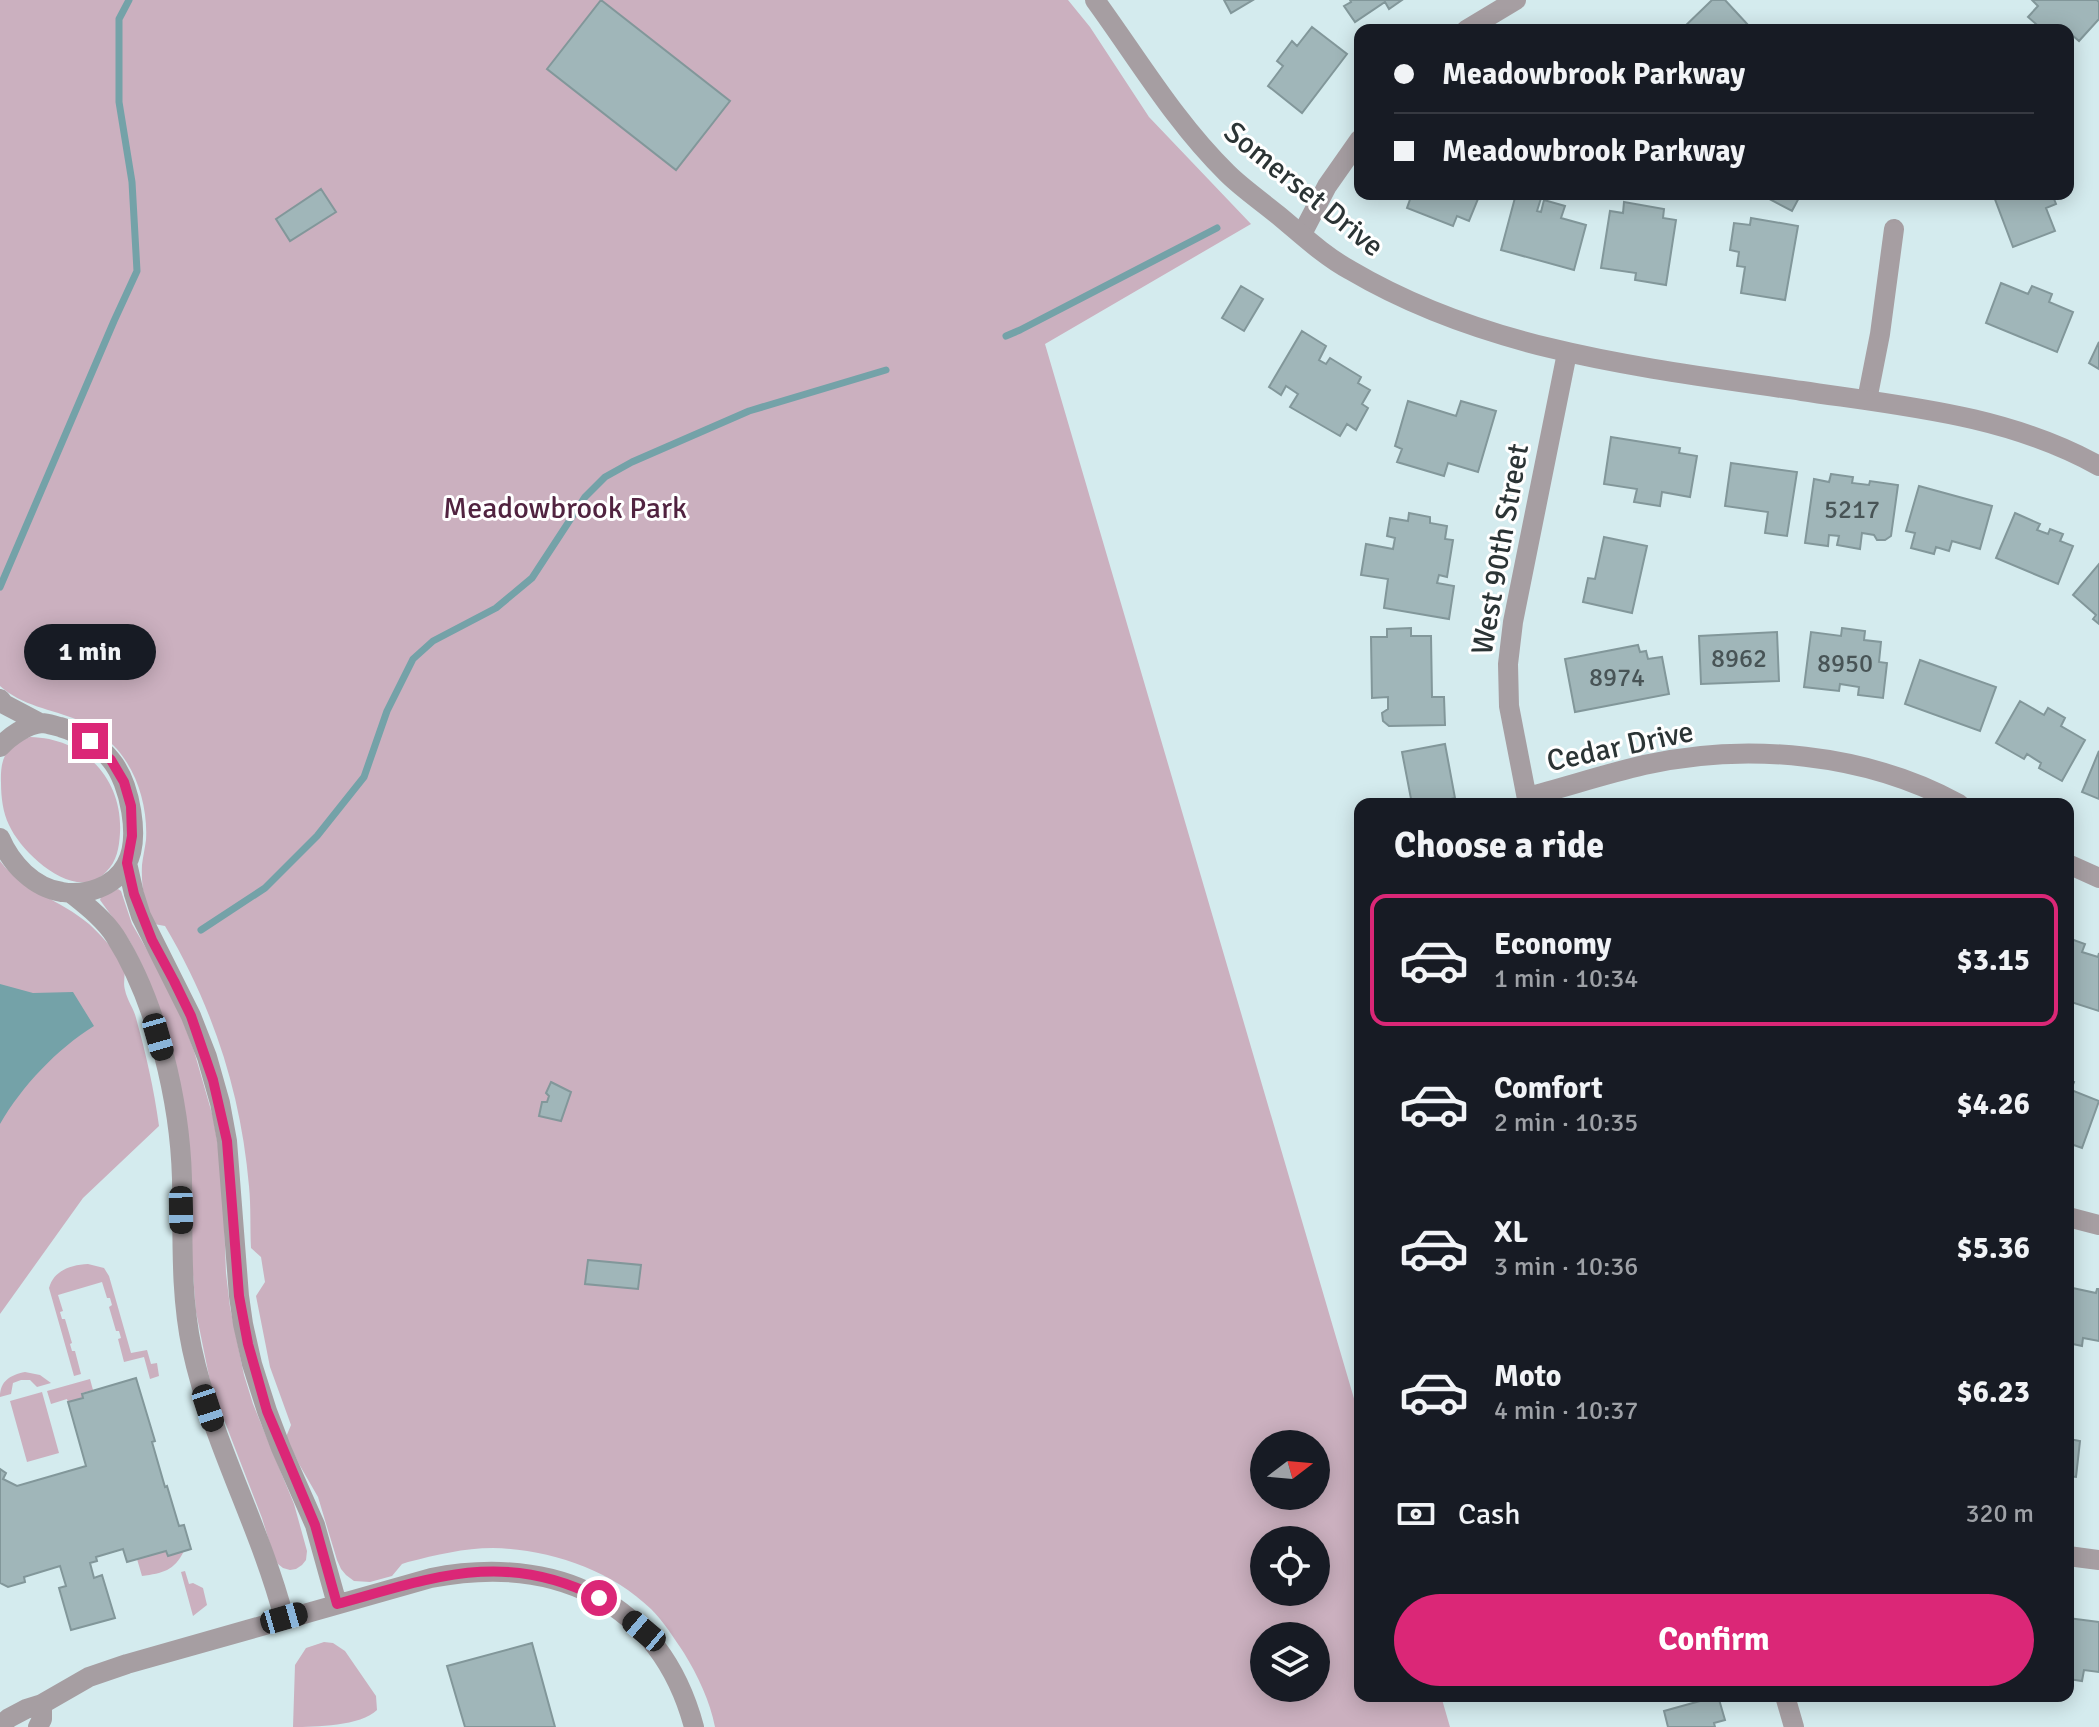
<!DOCTYPE html>
<html lang="en">
<head>
<meta charset="utf-8">
<style>
	body { margin:0; font-family:Signika,sans-serif; background:#242831; color:#f1f3f6; height:100vh; display:flex; flex-direction:column; font-size:30px; white-space:nowrap }
	* { box-sizing:border-box; margin:0 }
	p { font-size:26px; color:#9ea1a6 }
	.icon { flex:none; width:44px; height:44px; fill:none; stroke:currentColor; stroke-width:2; stroke-linecap:round; stroke-linejoin:round }
	.map { position:relative; flex:1; overflow:hidden }
	.side { position:absolute; left:1354px; top:798px; width:720px; height:904px; display:flex; flex-direction:column; background:#171b24; border-radius:16px; box-shadow:0 4px 20px #0003 }
	.side>* { flex:none }
	.guide { position:absolute; left:1354px; top:24px; width:720px; height:176px; border-radius:16px; box-shadow:0 4px 20px #0003; display:grid; align-content:center; height:176px; padding:0 40px; background:#171b24 }
	.needle { width:52px; rotate:74deg }
	.buttons { position:absolute; left:1250px; top:1430px; display:grid; gap:16px }
	.buttons a { display:grid; place-items:center; width:80px; height:80px; border-radius:50%; background:#171b24; box-shadow:0 4px 20px #0003; font-size:40px }
	.end { position:absolute; width:36px; height:36px; margin:-18px; border:10px solid #db2777; background:#fff; box-shadow:0 0 0 4px #fff }
	.from { border-radius:50% }
	.bubble { position:absolute; height:56px; border-radius:28px; background:#171b24; box-shadow:0 4px 20px #0003; font-size:26px; font-weight:700; line-height:56px; text-align:center }
	.car { position:absolute; width:24px; height:48px; margin:-24px -12px; border-radius:10px; box-shadow:0 0 6px 2px #0007; background:linear-gradient(#222 24%,#8ab4d8 0 40%,#222 0 76%,#8ab4d8 0 86%,#222 0) }
	.guide b { display:flex; align-items:center; gap:28px; height:76px; font-size:30px }
	.guide b+b { border-top:2px solid #363941 }
	.guide i { width:20px; height:20px; background:#f1f3f6 }
	ul { padding:0; list-style:none }
	li { display:flex; align-items:center; gap:24px; height:132px; margin:0 16px 12px; padding:0 24px; border:4px solid transparent; border-radius:16px }
	li div { flex:1 }
	li b { display:block; font-size:30px }
	li em { font-style:normal; font-weight:700 }
	li.current { border-color:#db2777 }
	li>.icon { width:72px; height:72px; stroke-width:1.5 }
	h2 { padding:0 40px; font-size:36px; line-height:96px }
	.pay { display:flex; align-items:center; gap:20px; height:88px; padding:0 40px; font-size:30px }
	.pay p { margin-inline-start:auto }
	.button { display:flex; gap:16px; margin-top:auto; padding:16px 40px }
	.button a { flex:1; height:92px; border-radius:48px; background:#db2777; color:#fff; font-size:32px; font-weight:700; line-height:92px; text-align:center }
	.map>svg:first-child { display:block }
	.green { fill:#cbb0bf; fill-rule:evenodd }
	.water { fill:#74a2a8 }
	.lines { fill:none; stroke-linecap:round; stroke-linejoin:round }
	.stream { stroke:#74a2a8; stroke-width:7 }
	.building { fill:#a0b6b9; stroke:#82979a; stroke-width:2 }
	.minor { stroke:#a69ea2; stroke-width:20 }
	.tertiary { stroke:#a69ea2; stroke-width:20 }
	.route { stroke:#db2777; stroke-width:10 }
	.labels { text-anchor:middle; stroke-width:6; stroke-linejoin:round; paint-order:stroke }
	.number-label { font-size:26px; fill:#485456 }
	.street-label { font-size:30px; fill:#2b3435; stroke:#fff }
	.park-label { font-size:30px; fill:#512340; stroke:#fff }
</style>
</head>
<body>
<div class="map">
<svg width="2099" height="1727" viewBox="0 0 2099 1727">
	<rect width="100%" height="100%" fill="#d4ebee"/>
	<path class="green" d="M 0,0 L 1068,0 L 1090,27 L 1149,117 L 1251,224 L 1045,344 L 1360,1419 L 1360,1696 L 1441,1696 L 1450,1727 L 715,1727 C 710,1701 698,1676 684,1653 C 674,1638 664,1622 651,1609 C 610,1569 548,1549 493,1548 C 464,1548 436,1555 408,1562 L 402,1564 L 392,1576 L 370,1582 L 354,1581 L 346,1575 L 341,1569 L 337,1560 L 318,1497 L 299,1464 L 286,1437 L 291,1425 L 270,1367 L 256,1296 L 265,1282 L 261,1257 L 251,1248 C 250,1227 251,1207 249,1186 C 241,1093 213,1007 165,926 L 154,924 C 144,907 141,884 142,865 C 143,856 145,848 146,840 C 148,807 137,769 113,745 C 103,736 90,725 78,720 C 51,709 22,706 0,686 ZM 1264,1444 L 1316,1444 L 1316,1496 L 1264,1496 ZM 1264,1540 L 1316,1540 L 1316,1592 L 1264,1592 ZM 1264,1636 L 1316,1636 L 1316,1688 L 1264,1688 Z
		M 30,737 C 84,738 123,779 120,833 C 119,848 117,861 106,872 C 76,904 22,854 9,825 C 3,813 1,797 1,783 C 0,758 6,745 30,737 Z
		M 0,861 C 23,891 61,900 89,924 C 100,934 113,948 121,961 C 128,974 122,979 125,990 C 127,1000 134,1009 136,1018 C 146,1054 154,1089 159,1126 L 83,1198 L 0,1314 Z
		M 118,889 L 121,891 L 132,924 L 165,981 L 181,1016 L 194,1051 L 213,1117 L 219,1152 L 224,1219 L 226,1273 L 230,1307 L 244,1375 L 253,1404 L 294,1504 L 307,1551 L 306,1560 L 302,1565 L 296,1569 L 290,1570 L 283,1568 L 278,1564 L 274,1557 L 262,1518 L 211,1386 L 196,1312 L 190,1237 L 141,963 L 129,940 L 100,900 L 101,897 Z
		M 88,1264 L 104,1268 L 109,1276 L 131,1353 L 147,1350 L 151,1364 L 157,1363 L 159,1376 L 150,1379 L 144,1357 L 124,1362 L 118,1339 L 121,1338 L 119,1331 L 116,1331 L 109,1307 L 112,1305 L 110,1298 L 107,1298 L 102,1282 L 58,1295 L 63,1311 L 60,1312 L 62,1319 L 65,1319 L 72,1343 L 70,1344 L 72,1351 L 75,1351 L 81,1374 L 74,1376 L 49,1288 C 54,1270 71,1265 88,1264 Z
		M 25,1372 L 40,1375 L 51,1383 L 37,1387 L 30,1380 L 21,1380 L 13,1383 L 11,1394 L 0,1397 C 0,1381 10,1375 25,1372 Z
		M 90,1379 L 93,1390 L 82,1393 L 83,1398 L 68,1402 L 67,1399 L 51,1404 L 47,1391 Z
		M 42,1392 L 59,1453 L 27,1462 L 10,1401 Z
		M 166,1551 L 168,1556 L 184,1551 C 174,1571 163,1573 142,1576 L 137,1559 Z
		M 185,1571 L 189,1584 L 193,1583 L 203,1588 L 207,1605 L 193,1616 L 181,1572 Z
		M 324,1642 L 333,1643 L 345,1651 L 376,1696 L 377,1710 C 361,1726 315,1727 293,1727 L 295,1665 L 306,1648 Z"/>
	<path class="water" d="M 0,984 L 33,993 L 73,992 L 94,1026 C 57,1049 22,1086 0,1124 Z"/>
	<g class="lines">
		<path class="stream" d="M 1006,336 L 1020,330 L 1217,228
			M 0,587 L 114,321 L 137,271 L 132,182 L 119,102 L 119,19 L 129,0
			M 201,930 L 265,888 L 317,836 L 364,777 L 387,711 L 413,659 L 433,641 L 496,608 L 532,578 L 585,497 L 605,477 L 632,462 L 749,411 L 886,370"/>
	</g>
	<path class="building" d="M 601,0 L 730,101 L 676,170 L 547,69 Z
		M 1224,0 L 1253,0 L 1231,13 Z
		M 1350,0 L 1402,0 L 1389,9 L 1385,2 L 1355,22 L 1344,6 L 1351,2 Z
		M 1712,0 L 1725,0 L 1749,26 L 1745,30 L 1681,30 Z
		M 2032,0 L 2097,0 L 2099,2 L 2099,19 L 2079,41 L 2065,29 L 2043,30 L 2028,17 L 2038,6 Z
		M 1312,27 L 1347,54 L 1302,113 L 1268,86 L 1283,66 L 1277,61 L 1292,41 L 1297,46 Z
		M 321,189 L 336,212 L 290,241 L 276,219 Z
		M 1412,194 L 1480,194 L 1469,221 L 1457,216 L 1453,226 L 1407,208 Z
		M 1516,194 L 1542,195 L 1537,211 L 1541,212 L 1544,200 L 1565,206 L 1561,218 L 1586,225 L 1574,270 L 1501,250 Z
		M 1760,194 L 1801,194 L 1792,211 Z
		M 1993,194 L 2052,194 L 2056,204 L 2046,208 L 2055,231 L 2013,247 Z
		M 1624,202 L 1664,209 L 1663,218 L 1676,220 L 1666,285 L 1635,280 L 1636,273 L 1601,268 L 1610,211 L 1623,213 Z
		M 1751,218 L 1798,226 L 1785,300 L 1741,293 L 1745,267 L 1737,266 L 1739,252 L 1730,250 L 1734,223 L 1750,225 Z
		M 2001,283 L 2028,294 L 2032,286 L 2052,294 L 2049,302 L 2073,312 L 2057,352 L 1986,323 Z
		M 1241,286 L 1263,299 L 1244,331 L 1222,318 Z
		M 1302,331 L 1326,346 L 1319,360 L 1326,364 L 1330,358 L 1361,377 L 1358,383 L 1370,390 L 1362,404 L 1368,408 L 1356,430 L 1347,424 L 1340,436 L 1290,407 L 1298,394 L 1286,386 L 1281,395 L 1269,387 Z
		M 2099,342 L 2099,369 L 2089,363 Z
		M 1408,401 L 1456,416 L 1461,401 L 1496,411 L 1478,472 L 1448,463 L 1444,476 L 1397,462 L 1402,449 L 1395,446 Z
		M 1611,437 L 1680,448 L 1679,453 L 1697,456 L 1690,497 L 1662,492 L 1660,506 L 1634,502 L 1637,489 L 1604,484 Z
		M 1731,463 L 1797,472 L 1787,536 L 1765,533 L 1768,512 L 1725,506 Z
		M 1831,474 L 1853,477 L 1852,483 L 1869,485 L 1870,481 L 1898,485 L 1891,536 L 1885,540 L 1877,540 L 1874,535 L 1862,533 L 1860,549 L 1837,545 L 1839,536 L 1829,535 L 1828,546 L 1805,543 L 1814,479 L 1829,482 Z
		M 1919,486 L 1992,506 L 1980,549 L 1952,541 L 1949,551 L 1936,547 L 1934,554 L 1911,548 L 1915,533 L 1906,531 Z
		M 1409,513 L 1430,517 L 1430,523 L 1447,526 L 1445,539 L 1453,540 L 1447,577 L 1439,575 L 1437,583 L 1454,586 L 1449,619 L 1384,608 L 1388,579 L 1361,575 L 1366,544 L 1393,549 L 1395,538 L 1387,536 L 1390,518 L 1408,521 Z
		M 2015,513 L 2040,524 L 2037,530 L 2048,534 L 2050,529 L 2063,534 L 2060,541 L 2073,546 L 2058,584 L 1996,558 Z
		M 1604,537 L 1647,546 L 1632,613 L 1583,602 L 1588,578 L 1595,579 Z
		M 2099,564 L 2099,624 L 2093,619 L 2096,615 L 2073,595 Z
		M 1411,628 L 1411,636 L 1431,636 L 1432,697 L 1444,697 L 1445,725 L 1389,726 L 1383,721 L 1382,713 L 1388,709 L 1388,697 L 1372,698 L 1371,637 L 1387,637 L 1387,629 Z
		M 1842,628 L 1865,631 L 1864,640 L 1881,642 L 1879,662 L 1887,663 L 1883,698 L 1858,695 L 1859,687 L 1840,684 L 1839,691 L 1804,687 L 1811,632 L 1841,636 Z
		M 1777,632 L 1779,681 L 1701,684 L 1699,636 Z
		M 1638,645 L 1640,652 L 1646,651 L 1648,659 L 1662,657 L 1669,694 L 1575,712 L 1565,659 Z
		M 1920,660 L 1996,687 L 1980,731 L 1905,704 Z
		M 2020,701 L 2044,715 L 2048,708 L 2065,718 L 2061,726 L 2085,740 L 2062,781 L 2039,768 L 2041,763 L 2027,754 L 2024,759 L 1996,743 Z
		M 1445,744 L 1455,798 L 1447,800 L 1448,804 L 1412,804 L 1402,752 Z
		M 2099,751 L 2099,799 L 2082,792 Z
		M 2068,938 L 2085,944 L 2082,952 L 2098,957 L 2099,953 L 2099,1011 L 2068,1001 Z
		M 2068,1079 L 2074,1082 L 2071,1090 L 2099,1101 L 2082,1148 L 2068,1143 Z
		M 551,1082 L 571,1092 L 561,1121 L 539,1116 L 542,1102 L 547,1102 L 549,1096 L 546,1093 Z
		M 588,1260 L 641,1265 L 638,1289 L 585,1284 Z
		M 2068,1287 L 2096,1293 L 2097,1289 L 2099,1289 L 2099,1341 L 2083,1338 L 2082,1346 L 2068,1343 Z
		M 136,1378 L 155,1441 L 152,1442 L 165,1487 L 167,1486 L 179,1526 L 184,1525 L 191,1549 L 168,1556 L 166,1551 L 127,1562 L 123,1549 L 96,1557 L 97,1561 L 90,1563 L 94,1578 L 102,1575 L 115,1618 L 71,1630 L 59,1588 L 66,1586 L 60,1566 L 24,1577 L 25,1582 L 8,1587 L 0,1583 L 0,1469 L 6,1473 L 3,1479 L 17,1486 L 86,1466 L 68,1402 L 83,1398 L 82,1394 Z
		M 2068,1421 L 2071,1421 L 2069,1439 L 2080,1441 L 2076,1477 L 2068,1476 Z
		M 2068,1618 L 2099,1622 L 2099,1672 L 2084,1670 L 2082,1681 L 2068,1679 Z
		M 532,1643 L 555,1727 L 465,1727 L 447,1666 Z
		M 1718,1696 L 1725,1720 L 1714,1723 L 1715,1727 L 1668,1727 L 1664,1711 Z"/>
	<g class="lines">
		<path class="minor" d="M 1466,30 L 1516,0
			M 1302,234 L 1327,186 L 1360,139
			M 1867,400 L 1880,334 L 1894,229
			M 0,699 L 4,704 L 40,723
			M 0,747 C 9,737 27,724 42,723 C 47,723 55,726 60,727 C 78,732 99,745 111,760 C 130,783 141,839 126,865 C 114,887 86,896 62,892 C 34,888 11,864 0,838
			M 1527,797 C 1566,787 1605,774 1644,765 C 1747,742 1866,753 1959,804
			M 1528,804 L 1509,706 L 1508,664 L 1513,622 L 1567,353
			M 127,863 L 134,894 L 141,916 L 191,1016 L 207,1057 L 220,1103 L 227,1141 L 239,1296 L 243,1324 L 252,1364 L 267,1411 L 281,1448 L 315,1525 L 337,1604
			M 2068,864 L 2099,878
			M 72,894 C 87,906 104,919 115,936 C 157,1002 180,1102 182,1179 C 183,1236 180,1293 192,1349 C 212,1442 260,1526 284,1618
			M 2068,1217 L 2099,1225
			M 2068,1556 L 2099,1560
			M 1785,1696 L 1794,1727
			M 0,1726 L 9,1718 L 26,1709 L 42,1704 L 89,1677 L 127,1664 L 431,1578 C 554,1554 660,1600 694,1727
			M 38,1727 L 42,1719 L 42,1704"/>
		<path class="tertiary" d="M 1095,0 C 1138,59 1175,122 1227,173 C 1242,188 1261,201 1278,215 C 1301,234 1324,256 1350,270 C 1489,352 1646,368 1802,391 C 1903,406 2008,415 2099,466"/>
	</g>
	<g class="lines">
		<path class="route" d="M 90,741 L 111,760 L 124,782 L 131,806 L 132,836 L 127,863 L 134,894 L 152,940 L 174,981 L 191,1016 L 213,1080 L 227,1141 L 239,1296 L 248,1344 L 267,1411 L 315,1525 L 337,1604 C 432,1578 504,1549 599,1598"/>
	</g>
	<g class="labels">
		<g class="number-label">
			<text x="1852" y="518">5217</text>
			<text x="1739" y="667">8962</text>
			<text x="1845" y="672">8950</text>
			<text x="1617" y="686">8974</text>
		</g>
		<g class="street-label">
			<text transform="translate(1304 189) rotate(39)" y="10">Somerset Drive</text>
			<text transform="translate(1500 549) rotate(-80)" y="10">West 90th Street</text>
			<text transform="translate(1620 746) rotate(-12)" y="10">Cedar Drive</text>
		</g>
		<g class="park-label">
			<text x="565" y="518">Meadowbrook Park</text>
		</g>
	</g>
</svg>
<div class="buttons">
<a><svg class="needle" viewBox="-14 -14 28 28"><path d="M0-13l5 13h-10z" fill="#e53935"/><path d="M0 13l5-13h-10z" fill="#9ea1a6"/></svg></a>
<a><svg class="icon" aria-label="locate" viewBox="0 0 24 24"><circle cx="12" cy="12" r="6"/><path d="M12 2v4M12 18v4M2 12h4M18 12h4"/></svg></a>
<a><svg class="icon" aria-label="layers" viewBox="0 0 24 24"><path d="M12 4l9 5-9 5-9-5zM3 14l9 5 9-5"/></svg></a>
</div>
<i class="end from" style="left:599px;top:1598px"></i>
<i class="end" style="left:90px;top:741px"></i>
<div class="bubble" style="left:24px;top:624px;width:132px">1 min</div>
<i class="car" style="left:158px;top:1037px;rotate:164deg"></i>
<i class="car" style="left:181px;top:1210px;rotate:179deg"></i>
<i class="car" style="left:208px;top:1408px;rotate:162deg"></i>
<i class="car" style="left:284px;top:1618px;rotate:74deg"></i>
<i class="car" style="left:644px;top:1631px;rotate:310deg"></i>
<div class="guide">
<b><i class="from"></i>Meadowbrook Parkway</b>
<b><i></i>Meadowbrook Parkway</b>
</div>
<section class="side">
<h2>Choose a ride</h2>
<ul>
<li class="current"><svg class="icon" aria-label="car" viewBox="0 0 24 24"><path d="M5 17H2v-5l4-1 3-4h7l3 4 3 1v5h-3M9 17h6M6 11h13"/><circle cx="7" cy="17" r="2"/><circle cx="17" cy="17" r="2"/></svg><div><b>Economy</b><p>1 min · 10:34</p></div><em>$3.15</em></li>
<li><svg class="icon" aria-label="car" viewBox="0 0 24 24"><path d="M5 17H2v-5l4-1 3-4h7l3 4 3 1v5h-3M9 17h6M6 11h13"/><circle cx="7" cy="17" r="2"/><circle cx="17" cy="17" r="2"/></svg><div><b>Comfort</b><p>2 min · 10:35</p></div><em>$4.26</em></li>
<li><svg class="icon" aria-label="car" viewBox="0 0 24 24"><path d="M5 17H2v-5l4-1 3-4h7l3 4 3 1v5h-3M9 17h6M6 11h13"/><circle cx="7" cy="17" r="2"/><circle cx="17" cy="17" r="2"/></svg><div><b>XL</b><p>3 min · 10:36</p></div><em>$5.36</em></li>
<li><svg class="icon" aria-label="car" viewBox="0 0 24 24"><path d="M5 17H2v-5l4-1 3-4h7l3 4 3 1v5h-3M9 17h6M6 11h13"/><circle cx="7" cy="17" r="2"/><circle cx="17" cy="17" r="2"/></svg><div><b>Moto</b><p>4 min · 10:37</p></div><em>$6.23</em></li>
</ul>
<div class="pay"><svg class="icon" aria-label="cash" viewBox="0 0 24 24"><path d="M3 7h18v10H3z"/><circle cx="12" cy="12" r="2"/></svg>Cash<p>320 m</p></div>
<div class="button"><a>Confirm</a></div>
</section>
</div>
</body>
</html>
